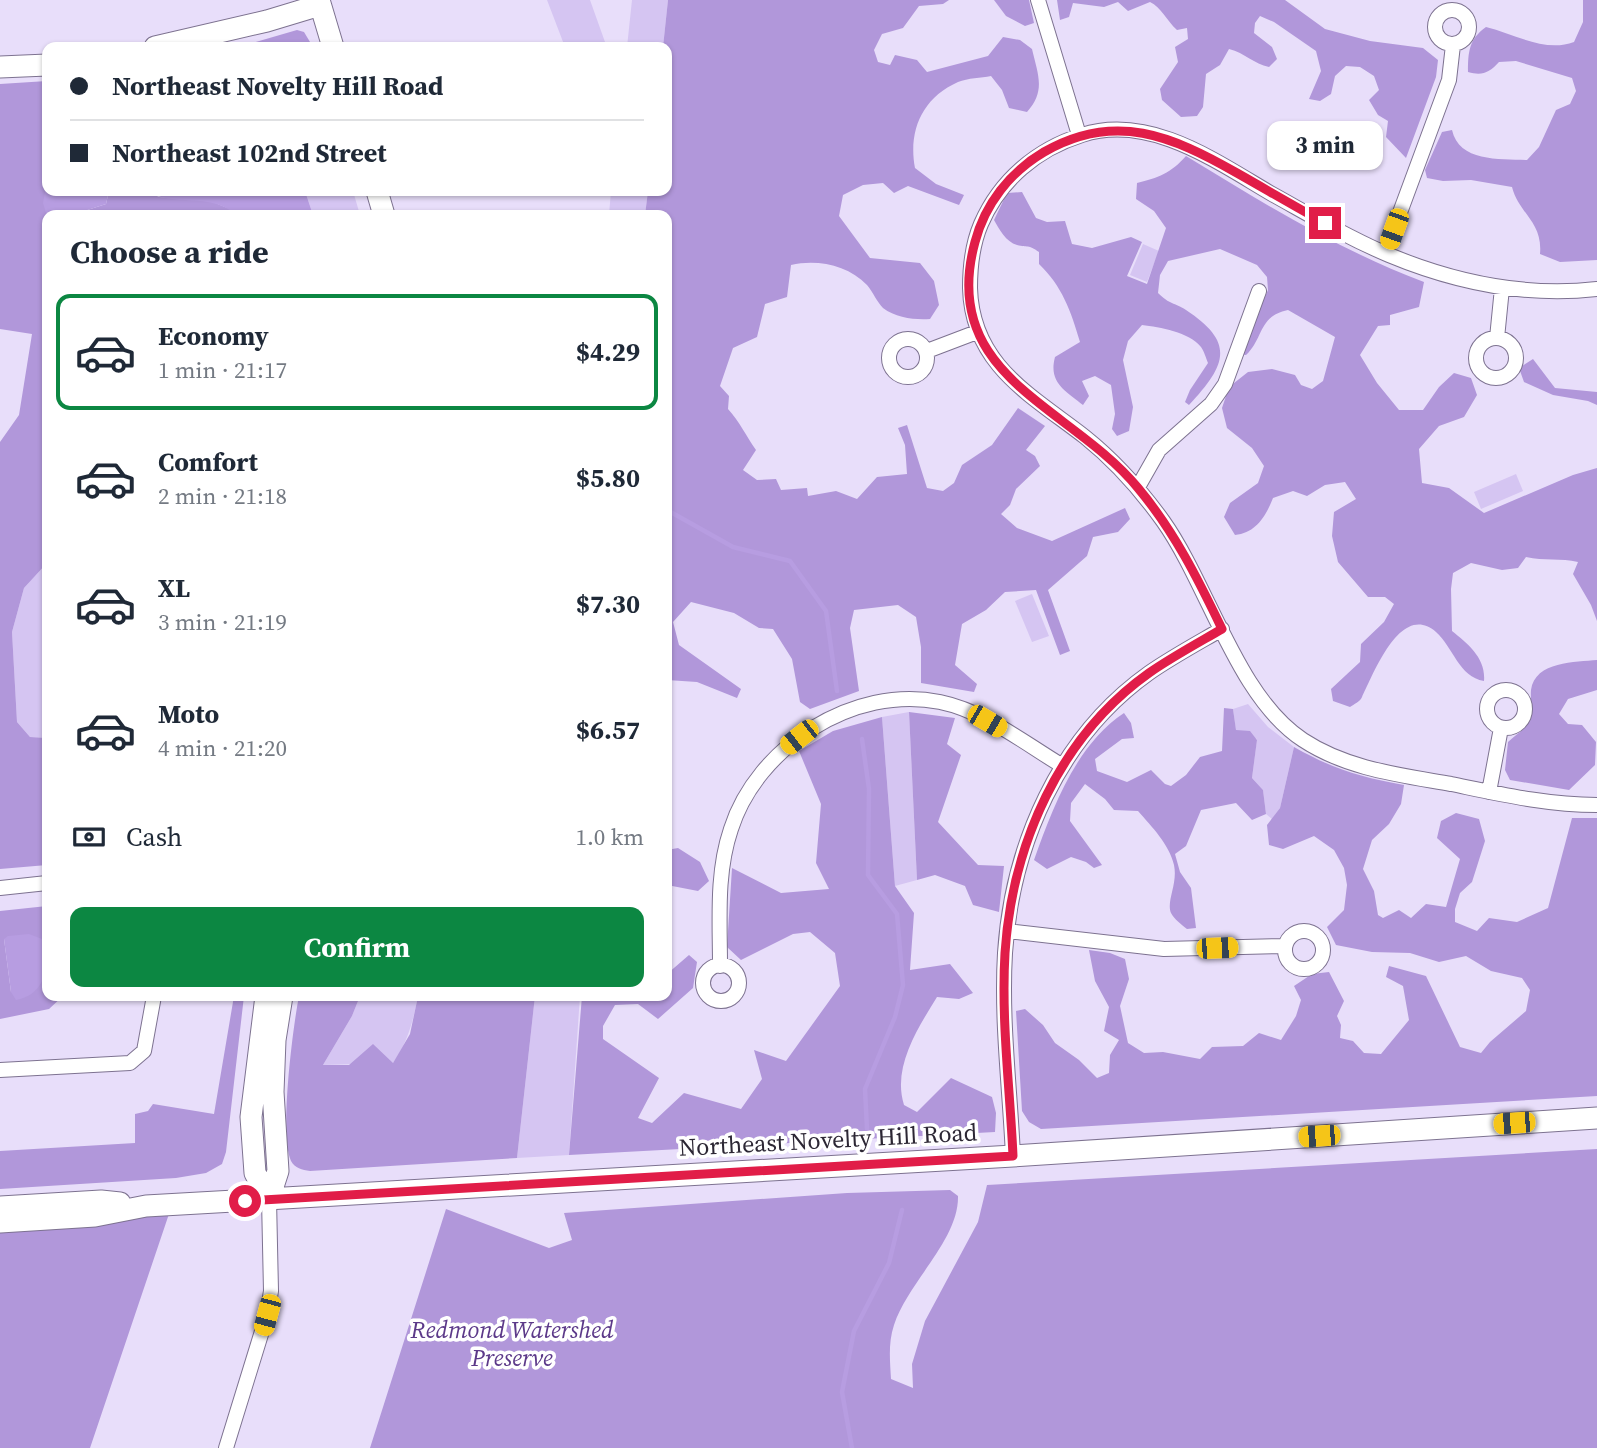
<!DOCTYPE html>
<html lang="en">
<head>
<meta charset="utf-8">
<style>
	body { margin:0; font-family:"Source Serif 4",serif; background:#f2f2f3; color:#1f2937; height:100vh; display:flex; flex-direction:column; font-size:26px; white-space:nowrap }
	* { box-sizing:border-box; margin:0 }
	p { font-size:23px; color:#747a83 }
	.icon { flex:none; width:38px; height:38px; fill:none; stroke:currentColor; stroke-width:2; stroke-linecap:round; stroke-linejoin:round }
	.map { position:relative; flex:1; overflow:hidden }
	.sheet { position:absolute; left:42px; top:210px; width:630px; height:791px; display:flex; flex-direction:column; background:#fff; border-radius:14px; box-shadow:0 2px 5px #0004 }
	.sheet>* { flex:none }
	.guide { position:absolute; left:42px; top:42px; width:630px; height:154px; border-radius:14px; box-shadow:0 2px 5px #0004; display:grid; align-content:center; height:154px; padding:0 28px; background:#fff }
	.end { position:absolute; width:32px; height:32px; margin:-16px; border:9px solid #e11d48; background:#fff; box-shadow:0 0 0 4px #fff }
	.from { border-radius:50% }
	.bubble { position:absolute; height:49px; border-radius:14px; background:#fff; box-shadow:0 2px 5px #0004; font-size:23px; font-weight:700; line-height:49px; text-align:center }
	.car { position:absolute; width:21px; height:42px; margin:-21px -10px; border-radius:9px; box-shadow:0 0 5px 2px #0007; background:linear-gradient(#f5c518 24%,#345 0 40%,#f5c518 0 76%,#345 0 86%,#f5c518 0) }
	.guide b { display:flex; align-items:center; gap:24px; height:66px; font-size:26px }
	.guide b+b { border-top:2px solid #e0e1e3 }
	.guide i { width:18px; height:18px; background:#1f2937 }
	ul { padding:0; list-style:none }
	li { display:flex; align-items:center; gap:21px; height:116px; margin:0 14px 10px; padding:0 14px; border:4px solid transparent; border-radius:14px }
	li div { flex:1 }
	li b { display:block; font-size:26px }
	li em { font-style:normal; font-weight:700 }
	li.selected { border-color:#0c8742 }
	li>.icon { width:63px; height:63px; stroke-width:1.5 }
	h2 { padding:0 28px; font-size:32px; line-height:84px }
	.pay { display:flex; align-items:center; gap:18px; height:77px; padding:0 28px; font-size:26px }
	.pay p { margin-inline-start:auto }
	.cta { display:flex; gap:14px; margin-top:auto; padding:14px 28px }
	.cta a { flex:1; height:80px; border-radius:14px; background:#0c8742; color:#fff; font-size:28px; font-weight:700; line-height:80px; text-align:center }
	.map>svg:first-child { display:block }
	.green { fill:#d5c5f2 }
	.forest { fill:#b197da }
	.water { fill:#b79de1 }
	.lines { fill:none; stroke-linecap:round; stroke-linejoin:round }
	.stream { stroke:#b79de1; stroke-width:4.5 }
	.street-casing { stroke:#7d7290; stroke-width:16 }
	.secondary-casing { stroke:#7d7290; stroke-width:23 }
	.street { stroke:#fff; stroke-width:14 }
	.secondary { stroke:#fff; stroke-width:21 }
	.route { stroke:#e11d48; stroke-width:9 }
	.labels { text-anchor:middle; stroke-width:7; stroke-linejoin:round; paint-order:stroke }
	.street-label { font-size:24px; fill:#2c2734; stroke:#fff }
	.park-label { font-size:24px; font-style:italic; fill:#5c3989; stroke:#fff }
</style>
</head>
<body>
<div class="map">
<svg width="1597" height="1448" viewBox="0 0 1597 1448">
	<rect width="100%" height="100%" fill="#e8defa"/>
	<path class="green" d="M 547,0 L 590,0 L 605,42 L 589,47 L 565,47 Z
		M 632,0 L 668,0 L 663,47 L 627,47 Z
		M 305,191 L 353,191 L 360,215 L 313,215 Z
		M 611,191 L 648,191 L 645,215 L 609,215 Z
		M 1143,244 L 1159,251 L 1147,282 L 1130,275 Z
		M 1516,474 L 1523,491 L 1481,509 L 1474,492 Z
		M 47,563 L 47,738 L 30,737 L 17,722 L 12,632 L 24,588 Z
		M 1032,594 L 1049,636 L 1032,642 L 1015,601 Z
		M 1248,704 L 1268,727 L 1294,747 L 1280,808 L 1272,819 L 1266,814 L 1263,790 L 1252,778 L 1257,739 L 1236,731 L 1233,709 Z
		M 909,712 L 917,880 L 895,886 L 882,717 Z
		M 360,996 L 411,996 L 417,1001 C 412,1025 407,1043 393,1063 L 323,1065 L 352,1016 Z
		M 535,996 L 580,996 L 569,1155 L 517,1158 Z"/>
	<path class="forest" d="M 668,0 L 949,0 L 943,4 L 919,6 L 903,28 L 882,34 L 874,50 L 878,62 L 890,65 L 895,55 L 917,60 L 927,72 L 988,56 L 1003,37 L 1020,40 L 1032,49 C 1038,75 1046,91 1027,112 L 1009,108 L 1002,90 L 991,76 C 981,78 968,78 958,82 C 922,98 908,131 915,168 L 936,184 L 964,195 L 959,205 L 908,186 L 894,193 L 883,183 L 863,185 L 843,195 L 839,216 L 870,258 L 920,263 L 934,281 L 939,305 L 930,319 C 915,320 896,318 883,308 C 877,302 873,292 867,285 C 848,265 817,259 791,265 L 787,297 L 765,304 L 757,337 L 733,348 L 720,386 L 729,396 L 728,409 C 740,422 746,436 756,450 L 743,470 L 757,480 L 776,479 L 781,490 L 807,488 L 808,496 L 836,491 L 857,499 L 877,477 L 907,474 L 905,445 L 898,428 L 907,425 L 927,488 L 943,491 L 954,483 L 962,465 L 992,445 L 1018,408 L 1045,426 L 1026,450 L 1035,456 L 1040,466 L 1016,489 L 1010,505 L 1001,514 L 1017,528 L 1052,541 L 1125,508 L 1130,519 L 1118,532 L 1093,537 L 1087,556 L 1048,590 L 1070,651 L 1060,655 L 1036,590 L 1005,592 L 986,610 L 962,624 L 955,665 L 977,684 L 974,692 L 921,683 L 921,647 L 916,617 L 898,605 L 854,610 L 850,628 L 859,691 L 810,709 L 800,702 L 792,659 L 773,629 L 759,628 L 734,613 L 691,602 L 673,622 L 679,645 L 741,689 L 737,698 L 697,682 L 667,680 L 667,215 L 645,215 L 648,191 L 667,191 L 667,47 L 663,47 Z
		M 994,0 L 1029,0 L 1034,23 L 1025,26 L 1006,16 Z
		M 1057,0 L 1285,0 L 1325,29 L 1370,41 L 1423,48 L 1438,60 L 1436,77 L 1406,158 L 1386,137 L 1388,121 L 1378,115 L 1369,100 L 1379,90 L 1374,76 L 1360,67 L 1346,66 L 1335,76 L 1331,94 L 1320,101 L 1309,99 L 1321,71 L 1316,51 L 1274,22 L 1260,16 L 1255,23 L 1254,33 L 1272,47 L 1277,59 L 1269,67 C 1254,64 1245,53 1229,49 L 1220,65 L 1206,74 L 1203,107 L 1197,116 L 1181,117 L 1162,100 L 1160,89 L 1178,62 L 1175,47 L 1188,39 L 1187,28 L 1177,30 C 1167,21 1161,7 1150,2 L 1128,11 L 1118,2 L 1104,7 L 1073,3 L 1069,17 L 1060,20 Z
		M 1583,0 L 1597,0 L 1597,260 L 1560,262 L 1540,254 C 1543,222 1519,214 1512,187 L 1471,180 L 1443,181 L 1427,178 L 1425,170 L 1442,132 L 1452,130 C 1459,162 1500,159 1527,160 L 1539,147 L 1556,110 L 1570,104 L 1576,91 L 1572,78 L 1516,61 L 1499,62 C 1489,73 1482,76 1468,72 C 1468,52 1469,39 1486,27 C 1515,34 1545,53 1574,42 L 1583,22 Z
		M 297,30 L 304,32 L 313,47 L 239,47 Z
		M 47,81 L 47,563 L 24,588 L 12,632 L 17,722 L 30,737 L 47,738 L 47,865 L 0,869 L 0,442 L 19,415 L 32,334 L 0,329 L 0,84 Z
		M 1186,156 C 1263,203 1339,250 1424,282 L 1419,307 L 1390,315 L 1390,325 L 1378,326 L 1360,355 L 1377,383 L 1399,410 L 1423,410 L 1439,387 L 1454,373 L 1471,378 L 1477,395 L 1464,417 L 1439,426 L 1419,449 L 1422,483 L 1449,488 L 1484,513 L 1573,475 L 1597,468 L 1597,621 L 1591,605 L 1573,574 L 1578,562 C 1561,558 1544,561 1526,557 L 1518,568 L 1502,570 L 1471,563 L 1453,573 L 1451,589 L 1452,631 C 1468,644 1486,658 1484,681 C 1459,677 1453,647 1436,632 C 1400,601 1373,676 1362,697 C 1360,702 1354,704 1350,707 L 1333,701 L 1331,689 L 1360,662 L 1361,644 L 1384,622 L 1394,604 L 1385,597 L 1368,597 L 1338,562 L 1332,536 L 1334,512 L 1356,499 L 1345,482 L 1325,485 L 1307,496 L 1293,491 L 1273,498 C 1266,516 1256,533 1235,535 L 1224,517 L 1230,503 L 1258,483 L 1264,466 L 1252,448 L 1227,428 L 1222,408 L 1229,387 L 1248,372 L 1272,369 L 1295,375 L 1301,385 L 1312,389 L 1323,381 L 1335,337 L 1288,310 C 1258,316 1264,338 1246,355 L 1239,354 L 1268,290 L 1267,277 L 1257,265 L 1220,249 L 1168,261 L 1160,275 L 1158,293 C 1170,305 1174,302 1186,310 C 1236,343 1226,365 1189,405 L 1185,402 L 1190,390 L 1208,363 C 1206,358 1204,351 1201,347 C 1189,332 1160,327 1142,325 L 1128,341 L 1123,360 L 1133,407 L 1129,431 L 1117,436 L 1112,429 L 1115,414 L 1111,385 L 1095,376 L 1082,381 L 1089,396 L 1083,405 C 1066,391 1048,383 1055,357 L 1080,342 C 1071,311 1062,286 1039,264 L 1039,252 C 1028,244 1028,248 1017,245 C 1006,242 999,229 994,220 L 1007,193 L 1022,192 L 1036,218 L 1047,222 L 1065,221 L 1072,244 L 1092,248 L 1131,237 L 1142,242 L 1127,276 L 1147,284 L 1166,228 L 1154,211 L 1136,199 L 1137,183 C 1158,178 1171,173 1186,156 Z
		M 109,191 L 147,191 L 159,197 L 208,200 L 230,209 L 237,215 L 72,215 L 106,204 Z
		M 1533,359 L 1555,388 L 1597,392 L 1597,405 L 1588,401 L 1553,395 L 1524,382 L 1519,368 Z
		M 1597,660 L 1597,690 L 1568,699 L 1559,714 L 1568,724 L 1582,725 L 1596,742 L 1595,765 L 1569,790 L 1510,780 L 1505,770 L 1508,742 C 1514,736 1524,730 1528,723 C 1534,711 1530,702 1531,690 C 1535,661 1576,662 1597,660 Z
		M 1224,708 L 1233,709 L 1236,730 L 1250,731 L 1257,740 L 1252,778 L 1263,790 L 1266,814 L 1252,820 L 1236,803 L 1201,810 L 1186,846 L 1175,854 L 1180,872 L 1191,888 L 1196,928 L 1187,929 C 1182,925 1174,919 1171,913 C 1166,901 1178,884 1174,865 C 1169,844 1152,827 1138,811 L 1114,810 L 1105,799 L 1085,784 L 1071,803 L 1070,821 L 1102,865 L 1094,868 L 1086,862 L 1071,857 L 1047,869 L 1034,860 C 1053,807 1076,745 1124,713 L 1131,723 L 1134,738 L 1122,739 L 1095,759 L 1097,771 L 1127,782 L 1151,770 L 1165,784 L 1171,786 L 1186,775 L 1200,757 L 1222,751 Z
		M 909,712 L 955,718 L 947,744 L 961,755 L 938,822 L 978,865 L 1004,866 L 999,912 L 973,905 L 965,886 L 935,875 L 917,880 Z
		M 882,717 L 895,886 L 914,913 L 910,970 L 950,964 L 973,993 L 959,999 L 937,997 C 918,1028 892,1067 904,1105 L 917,1112 L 951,1078 L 992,1097 L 996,1113 L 995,1132 L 569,1155 L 582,996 L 667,996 L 667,974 L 689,955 L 697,962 L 693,988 L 658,1019 L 638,1004 L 615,1005 L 603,1026 L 603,1039 L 659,1078 L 638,1118 L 652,1123 L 684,1093 L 741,1109 L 762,1079 L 754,1050 L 786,1061 L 840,986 L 835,953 L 810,932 L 793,934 L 741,960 L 727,947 L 732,868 L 781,893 L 829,889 L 816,863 L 821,804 L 799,751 L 833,731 Z
		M 1294,747 C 1333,769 1360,777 1404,785 L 1401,804 L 1389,824 L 1372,840 L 1363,869 L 1374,891 L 1378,915 L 1383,918 L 1399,910 L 1411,918 L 1426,904 L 1446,907 L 1460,859 L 1437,838 L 1441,821 L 1456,813 L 1479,819 L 1485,841 L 1472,882 L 1460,893 L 1455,909 L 1455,922 L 1477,931 L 1489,918 L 1517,922 L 1548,908 L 1572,818 L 1597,818 L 1597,1096 L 1041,1129 L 1029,1122 L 1022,1111 L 1016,1011 L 1025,1009 L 1043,1025 L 1055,1043 L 1079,1060 L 1097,1078 L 1109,1073 L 1110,1055 L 1119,1040 L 1104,1031 L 1109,1007 L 1095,981 L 1089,950 L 1110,953 L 1125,959 L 1129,979 L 1120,1006 L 1128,1043 L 1144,1053 L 1163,1052 L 1200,1059 L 1212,1047 L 1243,1046 L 1259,1033 L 1281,1040 L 1296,1016 L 1301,1000 L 1294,986 L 1312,974 L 1329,972 L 1344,1001 L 1337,1016 L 1341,1025 L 1340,1038 L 1353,1041 L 1364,1053 L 1381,1054 L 1409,1020 L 1403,986 L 1386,977 L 1389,966 L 1426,976 L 1460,1047 L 1481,1053 L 1490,1042 L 1526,1011 L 1530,990 L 1522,978 L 1491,971 L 1466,956 L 1439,962 L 1410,953 L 1372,952 L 1336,945 L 1327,927 L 1344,910 L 1347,885 L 1344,868 L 1334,850 L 1314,836 L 1283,849 L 1269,845 L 1267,825 L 1280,808 Z
		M 678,848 L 700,862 L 709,881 L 698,891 L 667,885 L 667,850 Z
		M 47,906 L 47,945 L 47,941 L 4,939 L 11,992 L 44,978 L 47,953 L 47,996 L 63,996 L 49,1009 L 0,1019 L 0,911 Z
		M 234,996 L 244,996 L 226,1152 L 222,1164 L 206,1173 L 176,1178 L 0,1189 L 0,1151 L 135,1143 L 135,1114 L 148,1111 L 153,1104 L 214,1114 Z
		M 299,996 L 360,996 L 352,1016 L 323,1065 L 349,1065 L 373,1044 L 393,1063 L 410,1034 L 417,1001 L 411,996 L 535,996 L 517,1158 L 310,1171 C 302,1170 295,1168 291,1161 C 279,1135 293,1026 299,996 Z
		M 1597,1149 L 1597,1448 L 370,1448 L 446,1209 L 549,1248 L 572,1240 L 564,1213 L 847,1193 L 950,1190 L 958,1196 C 959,1240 908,1282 894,1325 C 888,1343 890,1361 891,1379 L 913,1388 L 912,1364 L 925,1321 L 978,1222 L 987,1185 Z
		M 172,1205 L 90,1448 L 0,1448 L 0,1222 Z"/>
	<path class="water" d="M 47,182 L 47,191 L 109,191 L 106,204 L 72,215 L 47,216 L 43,203 Z
		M 147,191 L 305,191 L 313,215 L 237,215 C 208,191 174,208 147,191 Z
		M 29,934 L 47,941 C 50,966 45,995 16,1000 L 11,992 L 4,939 L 8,936 Z"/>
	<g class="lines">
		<path class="stream" d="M 667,510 L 733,547 L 790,561 L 826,611 L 837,691
			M 862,739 L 869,789 L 868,875 L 897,914 L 903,985 L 895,1017 L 865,1089 L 867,1129
			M 852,1448 L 842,1392 L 854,1331 L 889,1263 L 902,1210"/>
		<defs>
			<path id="street" d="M 1038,0 L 1079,135
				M1435 27a17 17 0 1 1 34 0a17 17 0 1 1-34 0Z
				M 1385,253 L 1449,80 L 1453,45
				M 1597,289 C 1526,297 1454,282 1389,255 C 1348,238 1310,215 1272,194 C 1217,162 1150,113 1082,135 C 1037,149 1000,180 981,224 C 972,245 970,265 970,288 C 972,365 1031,395 1085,437 C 1115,461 1140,489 1163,521 C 1209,586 1237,697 1303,740 C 1347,769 1400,775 1451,784 C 1500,794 1547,805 1597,805
				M 1497,338 L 1502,288
				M1476 358a20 20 0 1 1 40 0a20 20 0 1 1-40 0Z
				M889 358a19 19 0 1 1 38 0a19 19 0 1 1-38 0Z
				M 927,351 L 977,332
				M 1138,487 L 1159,450 L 1211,404 L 1225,384 L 1259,291
				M1487 709a19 19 0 1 1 38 0a19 19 0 1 1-38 0Z
				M 1489,792 L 1501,728
				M 0,888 L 47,883
				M1285 950a19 19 0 1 1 38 0a19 19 0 1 1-38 0Z
				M 1007,931 L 1164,949 L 1285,946
				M703 983a18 18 0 1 1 36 0a18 18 0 1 1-36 0Z
				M 720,966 C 720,920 716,873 731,829 C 757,747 854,684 940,702 C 984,711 1023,742 1061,765
				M 0,1070 L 130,1063 L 144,1051 L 154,996
				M 1013,1156 C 1010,1089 1001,1020 1005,953 C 1012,845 1059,737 1149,673 C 1172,657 1198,643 1222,629
				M 226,1448 L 267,1315 L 271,1291 L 269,1199"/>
			<path id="secondary" d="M 319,0 L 333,47
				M 155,47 L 267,21 L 320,5
				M 0,67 L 47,65
				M 377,191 L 384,215
				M 266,996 L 251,1117 L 255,1173 L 269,1199
				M 269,1199 L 278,1171 L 273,1092 L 275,1040 L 282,996
				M 0,1207 L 101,1201 L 120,1203
				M 0,1222 L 95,1216 L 146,1206 L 1013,1156 L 1597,1118"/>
		</defs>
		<use href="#street" class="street-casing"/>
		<use href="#secondary" class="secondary-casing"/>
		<use href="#street" class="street"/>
		<use href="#secondary" class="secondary"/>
	</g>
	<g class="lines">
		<path class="route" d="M 245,1201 L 1013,1156 C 1010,1089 1001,1020 1005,953 C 1012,845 1059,737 1149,673 C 1172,657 1198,643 1222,629 C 1198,579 1174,531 1138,488 C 1071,406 938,377 975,242 C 985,204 1010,172 1044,152 C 1115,111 1172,136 1237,173 C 1267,190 1296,207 1325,223"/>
	</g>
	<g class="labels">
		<g class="street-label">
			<text transform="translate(828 1140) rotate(-3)" y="8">Northeast Novelty Hill Road</text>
		</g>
		<g class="park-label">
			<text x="512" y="1338">Redmond Watershed<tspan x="512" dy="28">Preserve</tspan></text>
		</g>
	</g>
</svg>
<i class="end from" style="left:245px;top:1201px"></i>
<i class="end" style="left:1325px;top:223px"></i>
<div class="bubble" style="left:1267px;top:121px;width:116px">3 min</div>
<i class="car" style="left:1394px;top:229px;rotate:200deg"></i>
<i class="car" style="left:987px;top:721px;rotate:120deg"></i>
<i class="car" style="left:799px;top:737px;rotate:232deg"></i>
<i class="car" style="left:1217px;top:948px;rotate:88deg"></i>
<i class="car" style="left:1514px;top:1123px;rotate:266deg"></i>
<i class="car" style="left:1319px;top:1136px;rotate:266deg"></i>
<i class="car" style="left:267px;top:1315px;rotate:195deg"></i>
<div class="guide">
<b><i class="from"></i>Northeast Novelty Hill Road</b>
<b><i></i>Northeast 102nd Street</b>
</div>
<section class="sheet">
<h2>Choose a ride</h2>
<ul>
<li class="selected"><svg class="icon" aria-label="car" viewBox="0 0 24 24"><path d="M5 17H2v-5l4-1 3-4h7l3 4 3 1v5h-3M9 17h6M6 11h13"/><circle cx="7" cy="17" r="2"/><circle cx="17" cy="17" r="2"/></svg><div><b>Economy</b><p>1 min · 21:17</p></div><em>$4.29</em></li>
<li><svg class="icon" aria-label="car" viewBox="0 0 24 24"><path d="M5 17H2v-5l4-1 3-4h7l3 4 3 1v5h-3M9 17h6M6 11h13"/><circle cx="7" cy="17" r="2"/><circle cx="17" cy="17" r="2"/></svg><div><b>Comfort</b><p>2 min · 21:18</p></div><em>$5.80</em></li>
<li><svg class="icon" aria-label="car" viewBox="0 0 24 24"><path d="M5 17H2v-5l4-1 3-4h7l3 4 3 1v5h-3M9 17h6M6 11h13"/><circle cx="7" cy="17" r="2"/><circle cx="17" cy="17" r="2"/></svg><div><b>XL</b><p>3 min · 21:19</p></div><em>$7.30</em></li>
<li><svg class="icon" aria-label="car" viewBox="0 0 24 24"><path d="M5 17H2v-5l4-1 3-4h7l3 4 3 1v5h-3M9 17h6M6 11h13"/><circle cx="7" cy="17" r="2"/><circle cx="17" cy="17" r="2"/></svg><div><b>Moto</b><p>4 min · 21:20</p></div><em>$6.57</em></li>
</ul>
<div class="pay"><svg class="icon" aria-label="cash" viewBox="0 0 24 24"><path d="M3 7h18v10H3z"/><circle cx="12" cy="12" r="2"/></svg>Cash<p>1.0 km</p></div>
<div class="cta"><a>Confirm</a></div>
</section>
</div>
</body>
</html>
